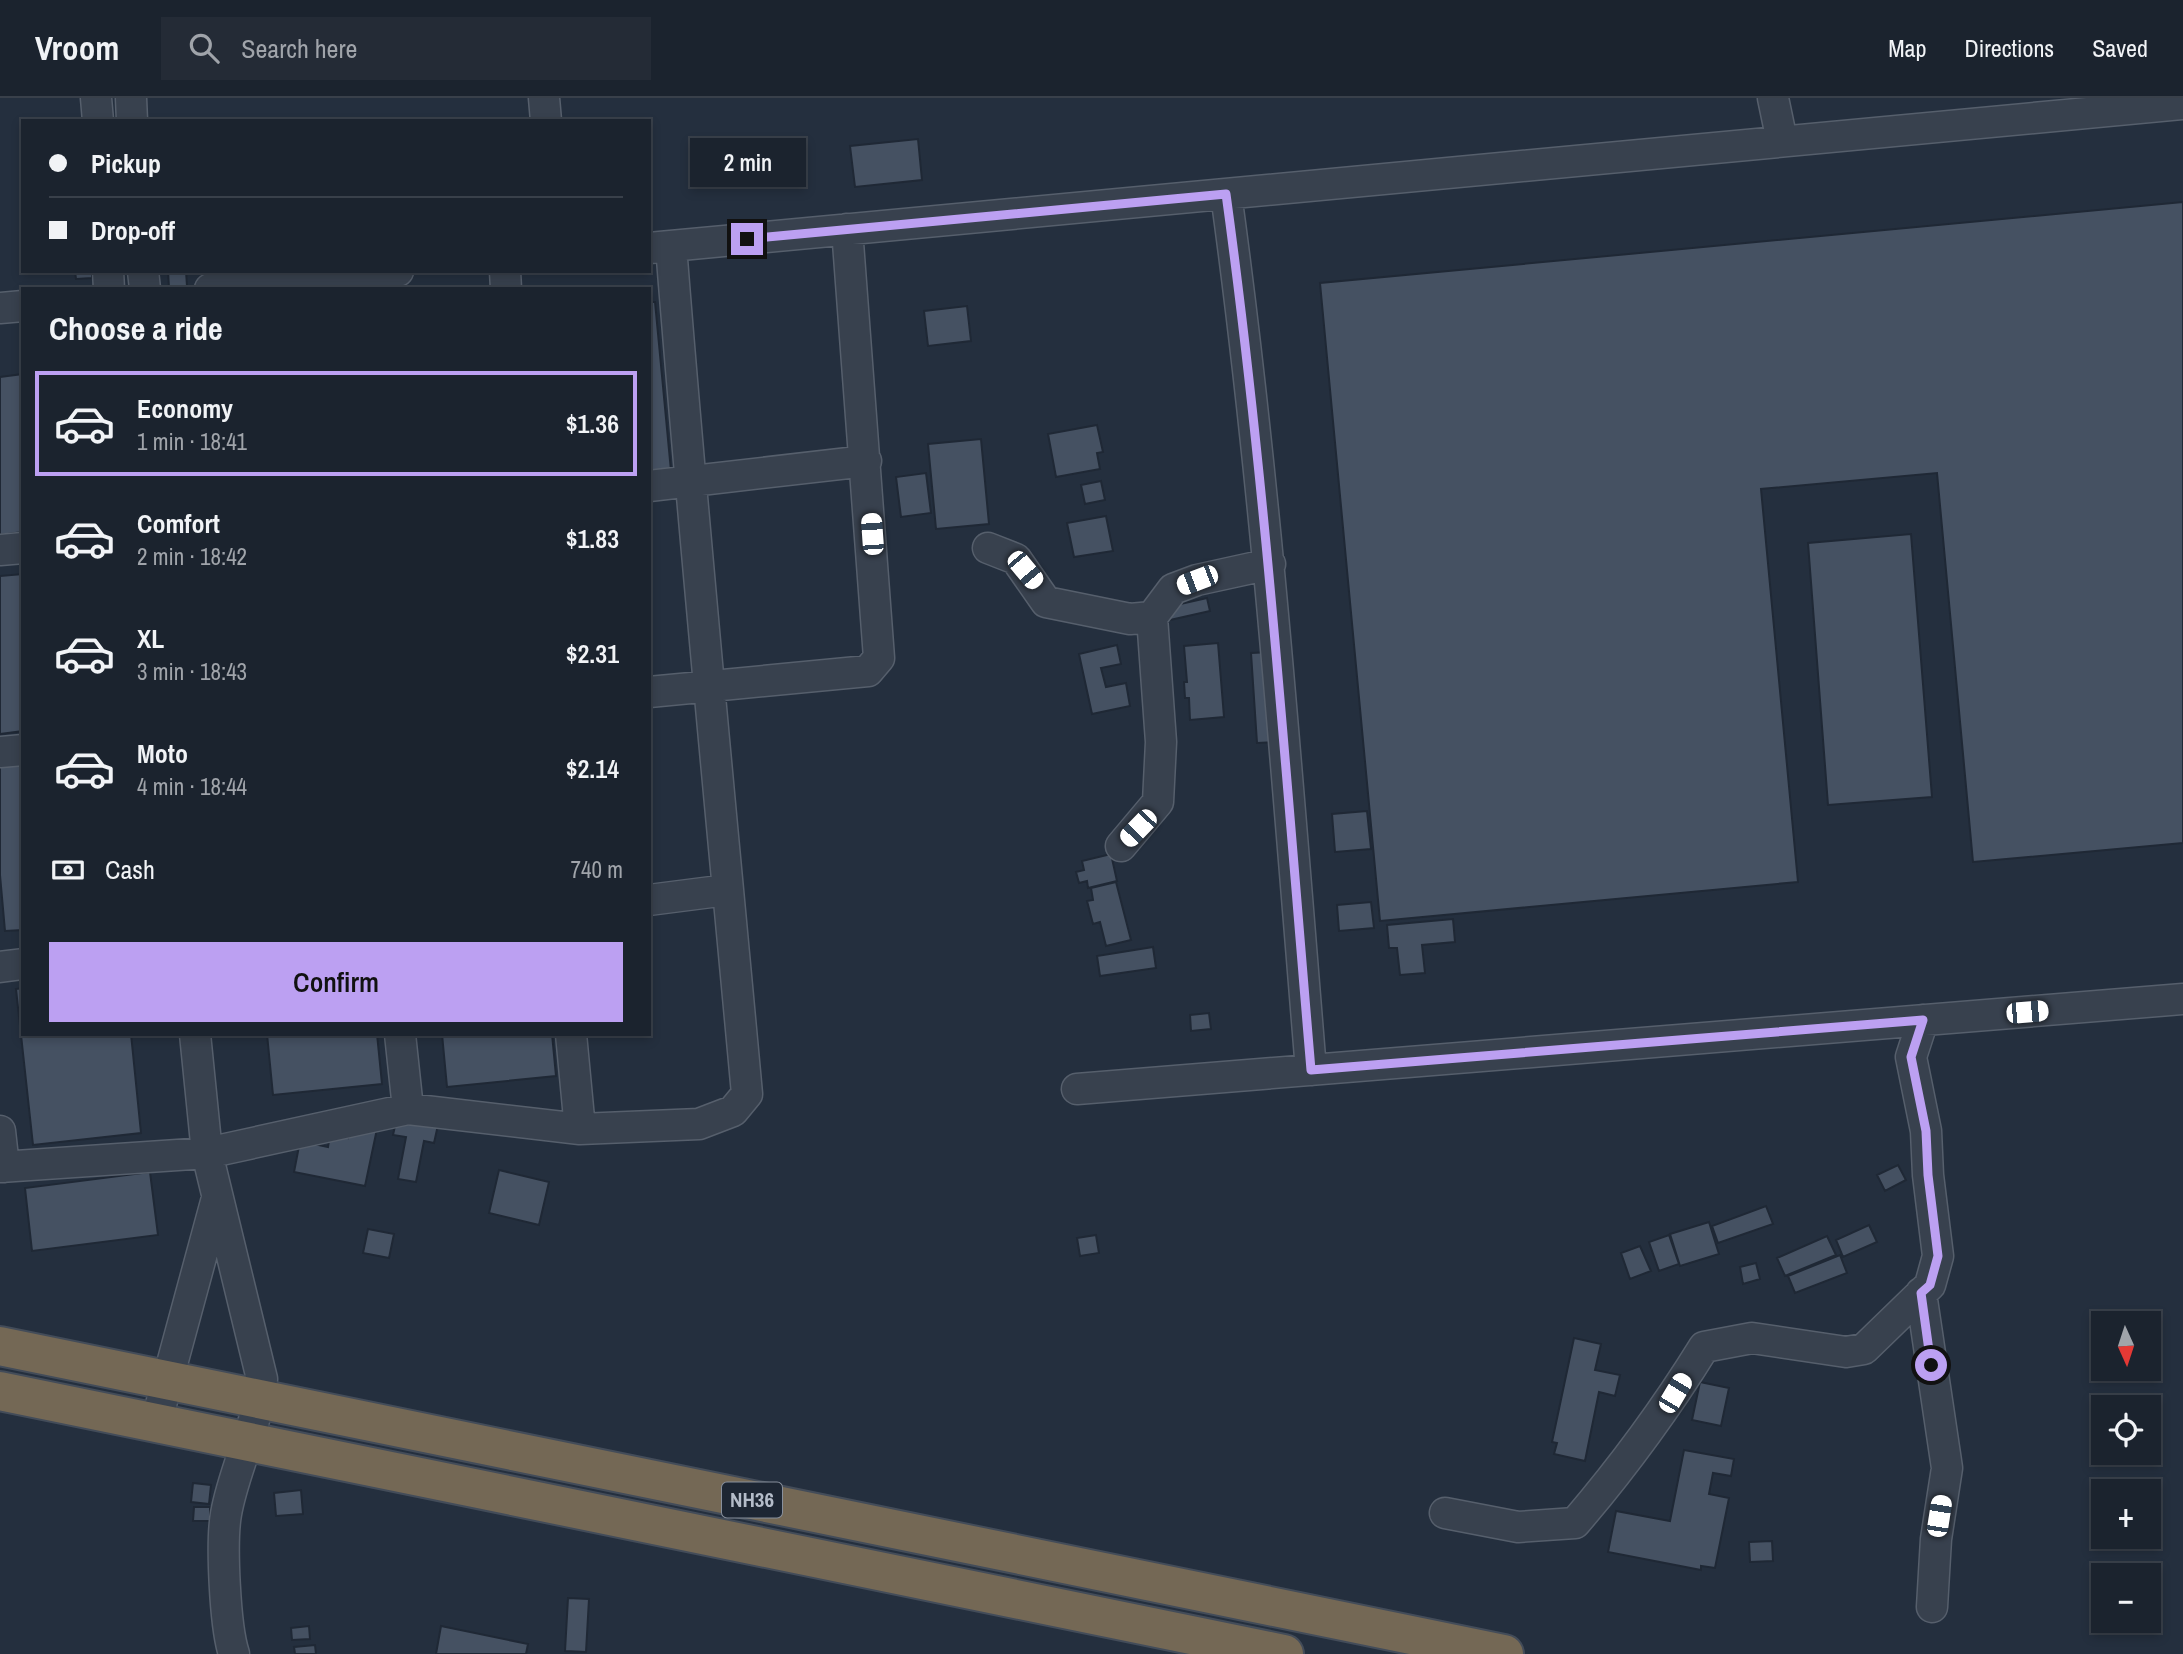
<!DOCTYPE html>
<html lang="en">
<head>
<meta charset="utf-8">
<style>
	body { margin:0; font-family:"Archivo Narrow",sans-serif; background:#242b36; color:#f1f3f6; height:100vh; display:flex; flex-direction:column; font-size:26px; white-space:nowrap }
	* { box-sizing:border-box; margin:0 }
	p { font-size:23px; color:#a0a4aa }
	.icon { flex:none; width:38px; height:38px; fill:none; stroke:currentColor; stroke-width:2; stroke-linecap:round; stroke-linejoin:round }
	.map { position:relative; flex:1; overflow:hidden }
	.details { position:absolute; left:21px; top:189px; width:630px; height:749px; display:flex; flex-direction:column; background:#1b232e; border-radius:0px; box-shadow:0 4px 10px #0003,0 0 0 2px #39404a }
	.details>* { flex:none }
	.guide { position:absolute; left:21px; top:21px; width:630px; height:154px; border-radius:0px; box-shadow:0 4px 10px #0003,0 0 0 2px #39404a; display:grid; align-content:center; height:154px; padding:0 28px; background:#1b232e }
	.needle { width:46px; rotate:177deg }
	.fabs { position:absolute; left:2091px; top:1213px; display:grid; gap:14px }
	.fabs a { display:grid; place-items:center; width:70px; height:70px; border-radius:0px; background:#1b232e; box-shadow:0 4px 10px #0003,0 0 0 2px #39404a; font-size:35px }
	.end { position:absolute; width:32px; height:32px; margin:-16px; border:9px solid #bca0f2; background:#111; box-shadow:0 0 0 4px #111 }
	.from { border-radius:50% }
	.bubble { position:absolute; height:49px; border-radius:0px; background:#1b232e; box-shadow:0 4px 10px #0003,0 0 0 2px #39404a; font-size:23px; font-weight:600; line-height:49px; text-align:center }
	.car { position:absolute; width:21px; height:42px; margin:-21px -10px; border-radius:9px; box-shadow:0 0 5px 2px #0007; background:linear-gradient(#fff 24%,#345 0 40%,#fff 0 76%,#345 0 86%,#fff 0) }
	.guide b { display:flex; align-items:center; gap:24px; height:66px; font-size:26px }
	.guide b+b { border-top:2px solid #39404a }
	.guide i { width:18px; height:18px; background:#f1f3f6 }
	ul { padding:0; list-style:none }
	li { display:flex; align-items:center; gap:21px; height:105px; margin:0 14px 10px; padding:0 14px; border:4px solid transparent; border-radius:0px }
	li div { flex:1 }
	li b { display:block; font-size:26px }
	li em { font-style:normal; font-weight:600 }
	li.current { border-color:#bca0f2 }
	li>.icon { width:63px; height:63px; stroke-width:1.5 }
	h2 { padding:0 28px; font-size:32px; line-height:84px }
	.pay { display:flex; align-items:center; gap:18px; height:77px; padding:0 28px; font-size:26px }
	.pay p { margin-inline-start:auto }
	.cta { display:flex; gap:14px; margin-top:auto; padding:14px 28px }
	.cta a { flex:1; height:80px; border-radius:0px; background:#bca0f2; color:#111; font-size:28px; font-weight:600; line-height:80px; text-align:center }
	header { display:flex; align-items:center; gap:42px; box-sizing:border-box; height:98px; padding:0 35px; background:#1b232e; border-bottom:2px solid #39404a }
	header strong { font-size:33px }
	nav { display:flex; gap:38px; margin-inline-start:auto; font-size:24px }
	.search { width:490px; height:63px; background:#242b36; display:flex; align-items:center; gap:18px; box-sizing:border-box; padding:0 24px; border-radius:0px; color:#a0a4aa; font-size:26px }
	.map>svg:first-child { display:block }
	.building { fill:#455162; stroke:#1f2835; stroke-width:2 }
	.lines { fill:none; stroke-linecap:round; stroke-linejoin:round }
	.minor-casing { stroke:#565f6c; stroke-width:33 }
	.highway-casing { stroke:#434c59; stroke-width:42 }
	.minor { stroke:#38414e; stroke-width:30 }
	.highway { stroke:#746855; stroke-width:38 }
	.route { stroke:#bca0f2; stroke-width:9 }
	.labels { text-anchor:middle; stroke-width:7; stroke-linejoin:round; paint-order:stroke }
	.shield { fill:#1d2633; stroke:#878f9c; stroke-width:2 }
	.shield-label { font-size:21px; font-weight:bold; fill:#b4bcc9 }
</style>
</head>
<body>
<header>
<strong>Vroom</strong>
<div class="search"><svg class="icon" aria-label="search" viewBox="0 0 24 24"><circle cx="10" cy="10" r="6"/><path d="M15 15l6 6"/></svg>Search here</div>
<nav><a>Map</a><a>Directions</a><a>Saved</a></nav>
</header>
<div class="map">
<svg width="2183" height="1556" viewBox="0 0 2183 1556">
	<rect width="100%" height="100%" fill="#242f3e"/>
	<path class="building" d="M 918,41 L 922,82 L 855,89 L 850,48 Z
		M 2183,104 L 2183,745 L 1973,764 L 1937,375 L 1761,391 L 1798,784 L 1380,823 L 1320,185 Z
		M 75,173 L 92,173 L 92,180 L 76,181 Z
		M 168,173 L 186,173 L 187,188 L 169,190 Z
		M 649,204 L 655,204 L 671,373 L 649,375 Z
		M 967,208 L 971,243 L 928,248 L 924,213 Z
		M 23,276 L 23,434 L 0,437 L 0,279 Z
		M 1097,327 L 1103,354 L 1097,355 L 1100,371 L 1056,379 L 1048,336 Z
		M 981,341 L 989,426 L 936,431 L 928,346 Z
		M 926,375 L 931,415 L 901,419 L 896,379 Z
		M 1101,383 L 1105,402 L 1085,406 L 1081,387 Z
		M 1106,418 L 1113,453 L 1074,459 L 1067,425 Z
		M 1911,436 L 1932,699 L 1828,707 L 1808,445 Z
		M 23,476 L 23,633 L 0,636 L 0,478 Z
		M 1207,500 L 1210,513 L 1170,522 L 1167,509 Z
		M 1218,545 L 1224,619 L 1190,622 L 1189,600 L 1185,600 L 1184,584 L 1187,584 L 1184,548 Z
		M 1117,547 L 1121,566 L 1101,570 L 1106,589 L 1126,585 L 1130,608 L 1092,616 L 1079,556 Z
		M 1271,554 L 1277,644 L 1257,645 L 1251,555 Z
		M 23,661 L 23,832 L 5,833 L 0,777 L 0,663 Z
		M 1367,713 L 1371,751 L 1335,754 L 1332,716 Z
		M 1111,756 L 1117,783 L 1088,790 L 1087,783 L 1079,785 L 1076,774 L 1084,772 L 1082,763 Z
		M 1116,784 L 1131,842 L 1106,848 L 1100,824 L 1093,826 L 1087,803 L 1093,802 L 1091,790 Z
		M 1371,804 L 1374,830 L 1339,833 L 1337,807 Z
		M 1453,821 L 1455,844 L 1422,847 L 1425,875 L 1400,877 L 1397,850 L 1389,850 L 1387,827 Z
		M 1153,849 L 1156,870 L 1100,878 L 1097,858 Z
		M 23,890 L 23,936 L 131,936 L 141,1035 L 33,1047 L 16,891 Z
		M 1209,915 L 1211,931 L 1191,933 L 1190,917 Z
		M 267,936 L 377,936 L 382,986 L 273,997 Z
		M 442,936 L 552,936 L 556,978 L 447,989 Z
		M 397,1019 L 438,1027 L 434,1045 L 424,1043 L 416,1084 L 398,1081 L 406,1039 L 393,1037 Z
		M 351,1026 L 377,1031 L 365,1088 L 294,1074 L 300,1043 L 328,1049 L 330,1036 L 348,1040 Z
		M 1898,1067 L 1906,1082 L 1885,1093 L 1877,1077 Z
		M 499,1072 L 549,1084 L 539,1127 L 489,1115 Z
		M 150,1074 L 158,1137 L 32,1153 L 25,1090 Z
		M 1766,1108 L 1773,1126 L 1718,1145 L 1712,1128 Z
		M 1709,1124 L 1719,1156 L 1680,1168 L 1670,1136 Z
		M 1869,1127 L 1877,1144 L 1843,1159 L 1836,1142 Z
		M 368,1131 L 394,1136 L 389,1160 L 363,1155 Z
		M 1096,1137 L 1099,1155 L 1080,1158 L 1077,1140 Z
		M 1669,1137 L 1679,1166 L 1659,1173 L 1649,1144 Z
		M 1827,1138 L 1836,1157 L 1785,1178 L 1777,1160 Z
		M 1640,1148 L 1651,1173 L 1630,1181 L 1621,1155 Z
		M 1840,1157 L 1847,1175 L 1795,1195 L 1788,1178 Z
		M 1756,1165 L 1760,1181 L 1743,1186 L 1740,1169 Z
		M 1574,1240 L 1601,1246 L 1595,1272 L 1620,1277 L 1615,1298 L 1599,1294 L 1585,1363 L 1554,1356 L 1557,1345 L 1552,1344 Z
		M 1700,1284 L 1729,1290 L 1721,1328 L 1692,1322 Z
		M 1684,1352 L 1734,1361 L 1731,1378 L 1713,1375 L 1709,1396 L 1729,1400 L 1715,1470 L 1701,1468 L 1701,1472 L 1608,1454 L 1616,1413 L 1670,1423 Z
		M 193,1385 L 211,1387 L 209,1406 L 191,1404 Z
		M 301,1392 L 303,1416 L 276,1418 L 274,1395 Z
		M 194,1409 L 210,1409 L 210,1423 L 193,1423 Z
		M 1772,1443 L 1773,1463 L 1750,1464 L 1749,1444 Z
		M 568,1500 L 589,1501 L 586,1554 L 565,1553 Z
		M 309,1528 L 310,1541 L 292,1542 L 291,1530 Z
		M 441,1528 L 528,1546 L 526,1556 L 436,1556 Z
		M 315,1547 L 316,1556 L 295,1556 L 294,1549 Z"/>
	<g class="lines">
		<defs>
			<path id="minor" d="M 96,0 L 98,23
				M 131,0 L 132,23
				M 544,0 L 546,23
				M 1773,0 L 1782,43
				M 1226,96 C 1266,387 1287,679 1311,972
				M 649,150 L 2183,6
				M 108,173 L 109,191
				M 143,173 L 145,191
				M 505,173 L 506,191
				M 210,191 L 398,173
				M 0,210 L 23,208
				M 649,388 L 866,363
				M 988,450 L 1016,461 L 1046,504 L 1130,521 L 1152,519
				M 0,452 L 23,450
				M 649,594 L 868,573 L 879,560 L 847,131
				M 0,654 L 23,652
				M 1121,748 L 1158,704 L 1161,644 L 1152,519 L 1173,491 L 1197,482 L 1270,466
				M 649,802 L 727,792
				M 0,869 L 23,866
				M 195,936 L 207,1055 L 262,1281 C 258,1328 234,1370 226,1416 C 221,1445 225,1529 234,1556
				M 400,936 L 408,1011
				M 571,936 L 580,1031
				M 1077,991 L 2183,901
				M 0,1033 L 4,1069
				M 0,1069 L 207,1055 L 408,1011 L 580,1031 L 699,1026 L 733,1013 L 747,996 C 721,713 693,431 671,148
				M 1921,1195 L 1947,1370 L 1936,1441 L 1932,1509
				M 156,1325 L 217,1100
				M 1445,1415 L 1518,1429 L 1575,1425 C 1623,1369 1665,1312 1704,1249 L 1752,1240 L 1846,1254 L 1864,1251 L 1930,1187 L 1938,1158 L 1928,1077 L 1926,1033 L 1911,959 L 1923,922"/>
			<path id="highway" d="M 0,1248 L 1504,1556
				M 0,1293 L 1284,1556"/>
		</defs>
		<use href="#minor" class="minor-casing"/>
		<use href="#highway" class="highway-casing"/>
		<use href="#minor" class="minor"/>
		<use href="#highway" class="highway"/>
	</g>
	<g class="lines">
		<path class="route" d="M 747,141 L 1226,96 C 1266,387 1286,679 1311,972 L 1923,922 L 1911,959 L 1926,1033 L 1928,1077 L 1938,1158 L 1930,1187 L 1921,1195 L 1931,1267"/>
	</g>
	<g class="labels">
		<rect class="shield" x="722" y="1384.5" width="60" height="35" rx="5"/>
		<g class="shield-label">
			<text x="752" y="1409">NH36</text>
		</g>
	</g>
</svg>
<div class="fabs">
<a><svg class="needle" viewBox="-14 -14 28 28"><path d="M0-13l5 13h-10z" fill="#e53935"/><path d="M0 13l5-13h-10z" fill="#a0a4aa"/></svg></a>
<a><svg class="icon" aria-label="locate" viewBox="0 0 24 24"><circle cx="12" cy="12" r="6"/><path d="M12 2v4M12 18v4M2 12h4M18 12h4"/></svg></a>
<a>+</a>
<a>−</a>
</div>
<i class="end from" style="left:1931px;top:1267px"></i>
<i class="end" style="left:747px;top:141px"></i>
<div class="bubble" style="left:690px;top:40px;width:116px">2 min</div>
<i class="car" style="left:872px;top:436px;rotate:356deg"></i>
<i class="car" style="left:1025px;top:472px;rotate:140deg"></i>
<i class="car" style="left:1197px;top:482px;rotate:249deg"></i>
<i class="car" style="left:1138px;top:730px;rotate:224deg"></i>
<i class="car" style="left:2027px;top:914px;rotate:85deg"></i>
<i class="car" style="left:1675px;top:1295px;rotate:31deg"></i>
<i class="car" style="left:1939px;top:1418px;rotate:9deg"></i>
<div class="guide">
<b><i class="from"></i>Pickup</b>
<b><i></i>Drop-off</b>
</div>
<section class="details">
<h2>Choose a ride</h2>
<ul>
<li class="current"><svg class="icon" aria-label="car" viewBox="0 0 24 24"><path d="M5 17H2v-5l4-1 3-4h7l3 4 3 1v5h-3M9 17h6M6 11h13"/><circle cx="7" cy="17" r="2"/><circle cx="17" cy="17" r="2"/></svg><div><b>Economy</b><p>1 min · 18:41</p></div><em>$1.36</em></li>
<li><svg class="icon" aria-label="car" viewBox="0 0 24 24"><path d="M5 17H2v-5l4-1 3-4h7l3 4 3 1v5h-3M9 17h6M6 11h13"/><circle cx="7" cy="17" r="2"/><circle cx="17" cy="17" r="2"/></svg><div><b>Comfort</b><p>2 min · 18:42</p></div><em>$1.83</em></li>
<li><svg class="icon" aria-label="car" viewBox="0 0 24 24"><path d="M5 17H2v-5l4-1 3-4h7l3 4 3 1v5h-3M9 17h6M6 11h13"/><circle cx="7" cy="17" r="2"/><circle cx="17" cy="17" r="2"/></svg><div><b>XL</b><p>3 min · 18:43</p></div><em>$2.31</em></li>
<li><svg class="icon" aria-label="car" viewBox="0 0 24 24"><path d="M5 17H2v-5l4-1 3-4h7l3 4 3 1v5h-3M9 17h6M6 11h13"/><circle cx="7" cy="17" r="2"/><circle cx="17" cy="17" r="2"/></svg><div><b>Moto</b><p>4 min · 18:44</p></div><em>$2.14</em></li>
</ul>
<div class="pay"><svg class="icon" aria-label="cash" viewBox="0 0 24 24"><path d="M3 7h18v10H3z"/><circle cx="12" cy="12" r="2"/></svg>Cash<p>740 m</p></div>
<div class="cta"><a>Confirm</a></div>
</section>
</div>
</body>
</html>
